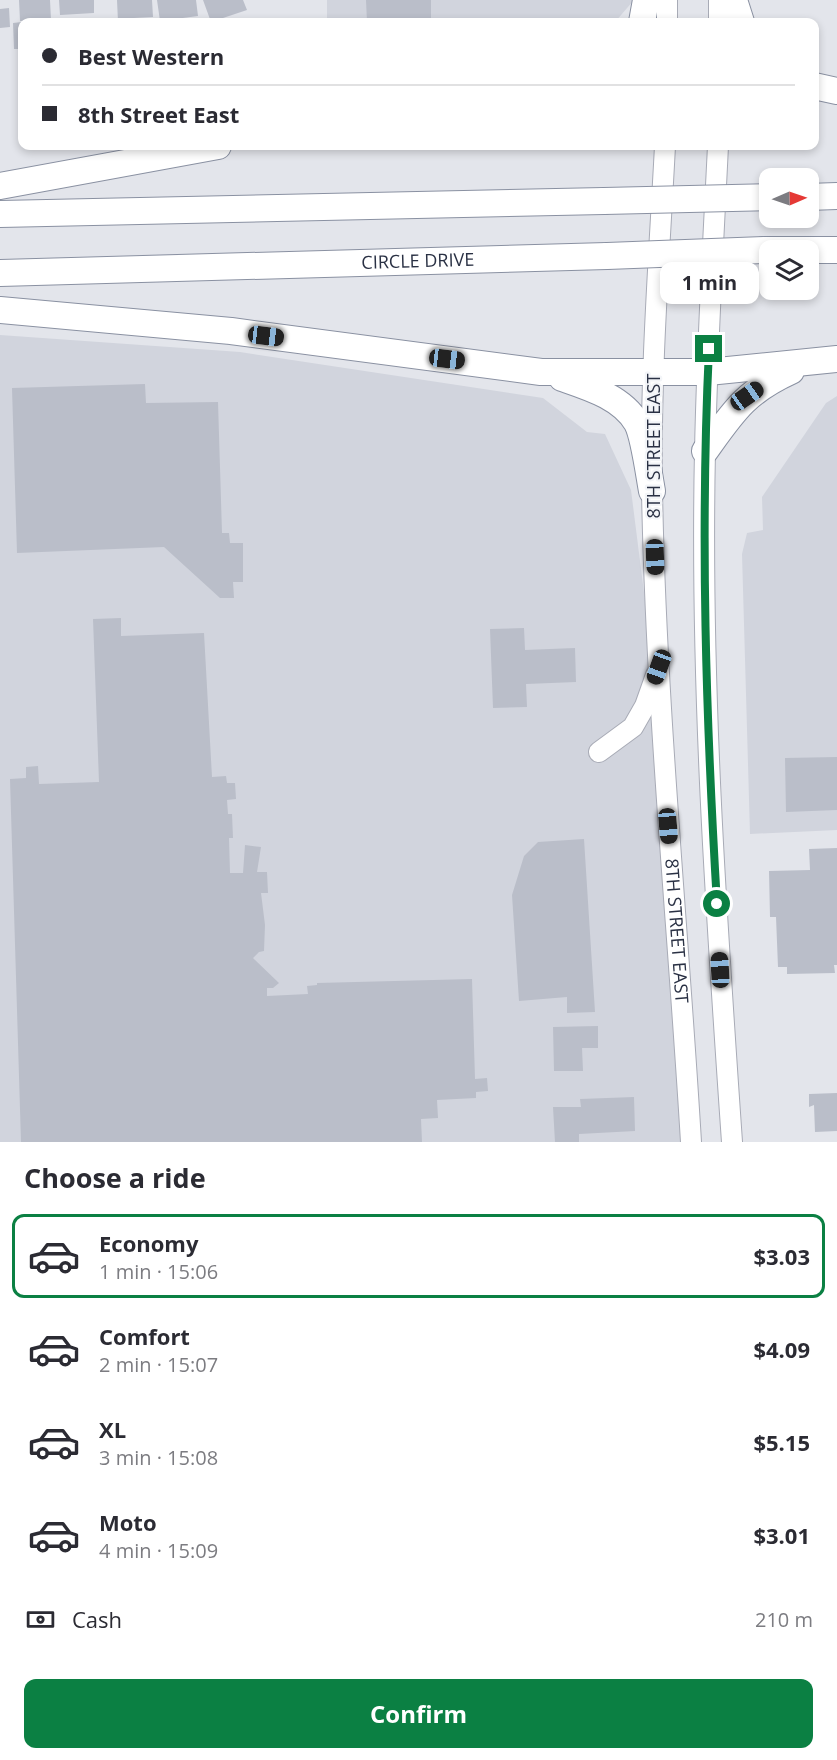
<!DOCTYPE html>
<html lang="en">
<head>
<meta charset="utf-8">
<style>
	body { margin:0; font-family:"Open Sans",sans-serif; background:#f7f7f7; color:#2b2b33; height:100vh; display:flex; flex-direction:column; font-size:22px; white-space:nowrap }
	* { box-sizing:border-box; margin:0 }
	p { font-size:20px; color:#7c7c81 }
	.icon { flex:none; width:33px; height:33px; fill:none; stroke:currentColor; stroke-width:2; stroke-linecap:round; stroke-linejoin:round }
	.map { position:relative; height:1142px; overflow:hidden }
	.sheet { display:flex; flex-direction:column; background:#fff; flex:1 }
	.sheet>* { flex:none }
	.banner { position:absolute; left:18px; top:18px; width:801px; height:132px; border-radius:12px; box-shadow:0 3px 9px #0003; display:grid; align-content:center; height:132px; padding:0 24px; background:#fff }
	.needle { width:39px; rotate:88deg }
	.buttons { position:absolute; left:759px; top:168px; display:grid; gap:12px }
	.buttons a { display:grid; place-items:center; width:60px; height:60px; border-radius:12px; background:#fff; box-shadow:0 3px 9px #0003; font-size:30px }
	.end { position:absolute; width:27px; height:27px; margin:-14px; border:8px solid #0b8043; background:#fff; box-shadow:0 0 0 3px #fff }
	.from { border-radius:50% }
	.bubble { position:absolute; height:42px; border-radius:12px; background:#fff; box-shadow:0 3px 9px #0003; font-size:20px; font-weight:700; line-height:42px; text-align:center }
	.car { position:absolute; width:18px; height:36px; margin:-18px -9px; border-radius:8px; box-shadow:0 0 4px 2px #0007; background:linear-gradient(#222 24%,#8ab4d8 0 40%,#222 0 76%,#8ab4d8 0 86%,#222 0) }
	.banner b { display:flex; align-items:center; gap:21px; height:57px; font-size:22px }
	.banner b+b { border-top:2px solid #e1e1e2 }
	.banner i { width:15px; height:15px; background:#2b2b33 }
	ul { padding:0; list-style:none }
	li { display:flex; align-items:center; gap:18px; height:84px; margin:0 12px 9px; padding:0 12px; border:3px solid transparent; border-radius:12px }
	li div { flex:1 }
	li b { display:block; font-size:22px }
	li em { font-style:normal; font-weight:700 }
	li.selected { border-color:#0b8043 }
	li>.icon { width:54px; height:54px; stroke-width:1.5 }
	h2 { padding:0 24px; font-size:27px; line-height:72px }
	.pay { display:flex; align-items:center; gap:15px; height:66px; padding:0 24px; font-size:22px }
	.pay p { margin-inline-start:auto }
	.button { display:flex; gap:12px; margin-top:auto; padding:12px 24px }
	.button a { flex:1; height:69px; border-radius:12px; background:#0b8043; color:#fff; font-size:24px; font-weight:700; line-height:69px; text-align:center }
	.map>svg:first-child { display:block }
	.built { fill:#d1d4dd }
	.building { fill:#babec9 }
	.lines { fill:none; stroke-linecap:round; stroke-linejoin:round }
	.secondary-casing { stroke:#a8abb6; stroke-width:22 }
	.motorway-casing { stroke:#8a91a2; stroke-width:28 }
	.secondary { stroke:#fff; stroke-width:20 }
	.motorway { stroke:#fff; stroke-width:26 }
	.motorway-bridge-casing { stroke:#8a91a2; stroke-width:28; stroke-linecap:butt }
	.motorway-bridge { stroke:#fff; stroke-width:26 }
	.route { stroke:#0b8043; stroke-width:8 }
	.labels { text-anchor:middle; stroke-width:4.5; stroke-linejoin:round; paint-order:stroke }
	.street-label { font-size:18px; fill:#2a3144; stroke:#f3f5f8 }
</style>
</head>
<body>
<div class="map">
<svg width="837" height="1142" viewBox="0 0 837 1142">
	<rect width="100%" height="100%" fill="#e3e5eb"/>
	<path class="built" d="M 327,0 L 634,0 L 615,22 L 327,22 Z
		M 0,335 L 240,352 L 543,398 L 587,432 L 605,434 L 631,490 L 664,750 L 691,1142 L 0,1142 Z
		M 837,396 L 837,830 L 750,834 L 742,554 L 747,533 L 763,530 L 762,497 L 826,403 Z"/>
	<path class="building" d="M 19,0 L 50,0 L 51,20 L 20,21 Z
		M 59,0 L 94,0 L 94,13 L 60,15 Z
		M 117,0 L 152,0 L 153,17 L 134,18 L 134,22 L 118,22 Z
		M 157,0 L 196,0 L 198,16 L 160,21 Z
		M 203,0 L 243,0 L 247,10 L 211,22 Z
		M 366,0 L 431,0 L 431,22 L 367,22 Z
		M 9,8 L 10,27 L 0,28 L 0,9 Z
		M 22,22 L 22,49 L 14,49 L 13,23 Z
		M 145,384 L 146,403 L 218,402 L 222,533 L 229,533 L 230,543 L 243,543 L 243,582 L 233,582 L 234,598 L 220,598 L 164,547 L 17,553 L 12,388 Z
		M 121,618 L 121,636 L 204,633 L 212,777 L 226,776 L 227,783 L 235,783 L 236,799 L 227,800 L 228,814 L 232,814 L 233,838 L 229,838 L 230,873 L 243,873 L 245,845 L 261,847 L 257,872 L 267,872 L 268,893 L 261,893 L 265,925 L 264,951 L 259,952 L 253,958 L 279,983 L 273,988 L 267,988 L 267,996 L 308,994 L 307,986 L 317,985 L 317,983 L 472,979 L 475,1079 L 487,1078 L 488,1091 L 476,1092 L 476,1098 L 437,1100 L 438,1118 L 421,1119 L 422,1142 L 21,1142 L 10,779 L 26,778 L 26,767 L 38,766 L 39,784 L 99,782 L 93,619 Z
		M 524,628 L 525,650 L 575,648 L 576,682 L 526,684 L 527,707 L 493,708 L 490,629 Z
		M 837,757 L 837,810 L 786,812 L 785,758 Z
		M 584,839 L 595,1012 L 567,1013 L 567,997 L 519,1001 L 512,895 L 524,856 L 538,842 Z
		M 837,848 L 837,965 L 834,965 L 835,973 L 787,974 L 787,967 L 778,967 L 776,917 L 770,917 L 769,871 L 810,870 L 809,849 Z
		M 598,1026 L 598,1048 L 582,1048 L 583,1071 L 554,1071 L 553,1027 Z
		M 837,1093 L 837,1131 L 815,1132 L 814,1105 L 809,1107 L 809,1094 Z
		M 634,1097 L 635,1131 L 579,1134 L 579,1142 L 555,1142 L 553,1107 L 581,1107 L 580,1099 Z"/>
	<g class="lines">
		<defs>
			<g id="secondary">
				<path d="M 667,0 L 667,22"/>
				<path d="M 719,0 L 719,22"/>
				<path id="s1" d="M 665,146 C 659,260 650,376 652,491 C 656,709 678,925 691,1142"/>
				<path d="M 718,146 C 713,247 707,349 705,451 C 700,681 716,912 732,1142"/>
				<path d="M 599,752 L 633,727 L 645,706 L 656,675"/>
			</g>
			<g id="motorway">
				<path d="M 734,0 L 741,22"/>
				<path d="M 642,22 L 646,0"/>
				<path d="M 814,86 L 837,91"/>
				<path d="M 0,186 L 218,146"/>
				<path d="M 808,197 L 837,196"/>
				<path d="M 0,214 L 604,201"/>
				<path d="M 764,250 L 837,250"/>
				<path id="s2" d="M 0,273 L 607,256"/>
				<path d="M 0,310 L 231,331 L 541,372 L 708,372 L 837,359"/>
				<path d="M 562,378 C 588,387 622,397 637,423 C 644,436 649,475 652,491"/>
				<path d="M 705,451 C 733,412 745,392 791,371"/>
			</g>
		</defs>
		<use href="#secondary" class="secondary-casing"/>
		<use href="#motorway" class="motorway-casing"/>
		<use href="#secondary" class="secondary"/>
		<use href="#motorway" class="motorway"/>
		<defs>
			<path id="motorway-bridge" d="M 604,201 L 770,197
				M 607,256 L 764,250"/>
		</defs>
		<use href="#motorway-bridge" class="motorway-bridge-casing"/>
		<use href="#motorway-bridge" class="motorway-bridge"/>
	</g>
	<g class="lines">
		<path class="route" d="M 709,349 C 700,534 706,719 717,904"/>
	</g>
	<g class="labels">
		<g class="street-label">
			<text dy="6" stroke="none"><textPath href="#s2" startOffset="418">CIRCLE DRIVE</textPath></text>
			<text transform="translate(654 446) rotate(-90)" y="6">8TH STREET EAST</text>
			<text dy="6" stroke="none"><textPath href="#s1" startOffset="786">8TH STREET EAST</textPath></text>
		</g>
	</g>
</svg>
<div class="buttons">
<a><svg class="needle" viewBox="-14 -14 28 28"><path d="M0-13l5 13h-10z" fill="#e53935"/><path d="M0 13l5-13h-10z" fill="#7c7c81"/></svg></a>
<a><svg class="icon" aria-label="layers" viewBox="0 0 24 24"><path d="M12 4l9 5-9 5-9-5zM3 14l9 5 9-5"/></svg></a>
</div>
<i class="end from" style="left:717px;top:904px"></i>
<i class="end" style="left:709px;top:349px"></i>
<div class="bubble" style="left:660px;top:262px;width:99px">1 min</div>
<i class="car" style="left:266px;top:336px;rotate:97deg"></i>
<i class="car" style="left:447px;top:359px;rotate:97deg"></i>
<i class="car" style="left:747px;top:396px;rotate:55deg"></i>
<i class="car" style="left:655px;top:557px;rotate:178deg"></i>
<i class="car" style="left:659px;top:667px;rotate:200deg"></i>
<i class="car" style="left:668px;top:826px;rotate:175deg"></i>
<i class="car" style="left:720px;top:970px;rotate:357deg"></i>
<div class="banner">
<b><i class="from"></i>Best Western</b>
<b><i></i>8th Street East</b>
</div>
</div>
<section class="sheet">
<h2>Choose a ride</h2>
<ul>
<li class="selected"><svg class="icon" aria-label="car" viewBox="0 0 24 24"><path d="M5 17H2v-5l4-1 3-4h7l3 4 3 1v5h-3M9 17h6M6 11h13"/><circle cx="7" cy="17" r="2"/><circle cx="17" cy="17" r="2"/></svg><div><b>Economy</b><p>1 min · 15:06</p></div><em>$3.03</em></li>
<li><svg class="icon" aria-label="car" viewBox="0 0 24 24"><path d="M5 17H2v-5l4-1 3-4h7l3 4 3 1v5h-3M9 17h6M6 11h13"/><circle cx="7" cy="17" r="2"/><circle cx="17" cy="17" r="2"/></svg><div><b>Comfort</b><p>2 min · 15:07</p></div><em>$4.09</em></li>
<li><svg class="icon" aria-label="car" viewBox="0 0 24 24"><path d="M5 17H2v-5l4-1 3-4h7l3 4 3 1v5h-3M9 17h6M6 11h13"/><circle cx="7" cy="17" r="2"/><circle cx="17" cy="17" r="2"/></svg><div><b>XL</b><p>3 min · 15:08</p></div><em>$5.15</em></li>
<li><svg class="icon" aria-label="car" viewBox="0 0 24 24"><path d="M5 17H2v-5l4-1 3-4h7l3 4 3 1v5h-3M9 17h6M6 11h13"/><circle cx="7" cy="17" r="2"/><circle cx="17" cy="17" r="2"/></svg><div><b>Moto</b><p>4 min · 15:09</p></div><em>$3.01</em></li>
</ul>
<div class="pay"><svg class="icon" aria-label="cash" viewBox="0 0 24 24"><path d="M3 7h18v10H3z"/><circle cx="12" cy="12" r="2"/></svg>Cash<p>210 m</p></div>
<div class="button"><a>Confirm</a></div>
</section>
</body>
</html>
